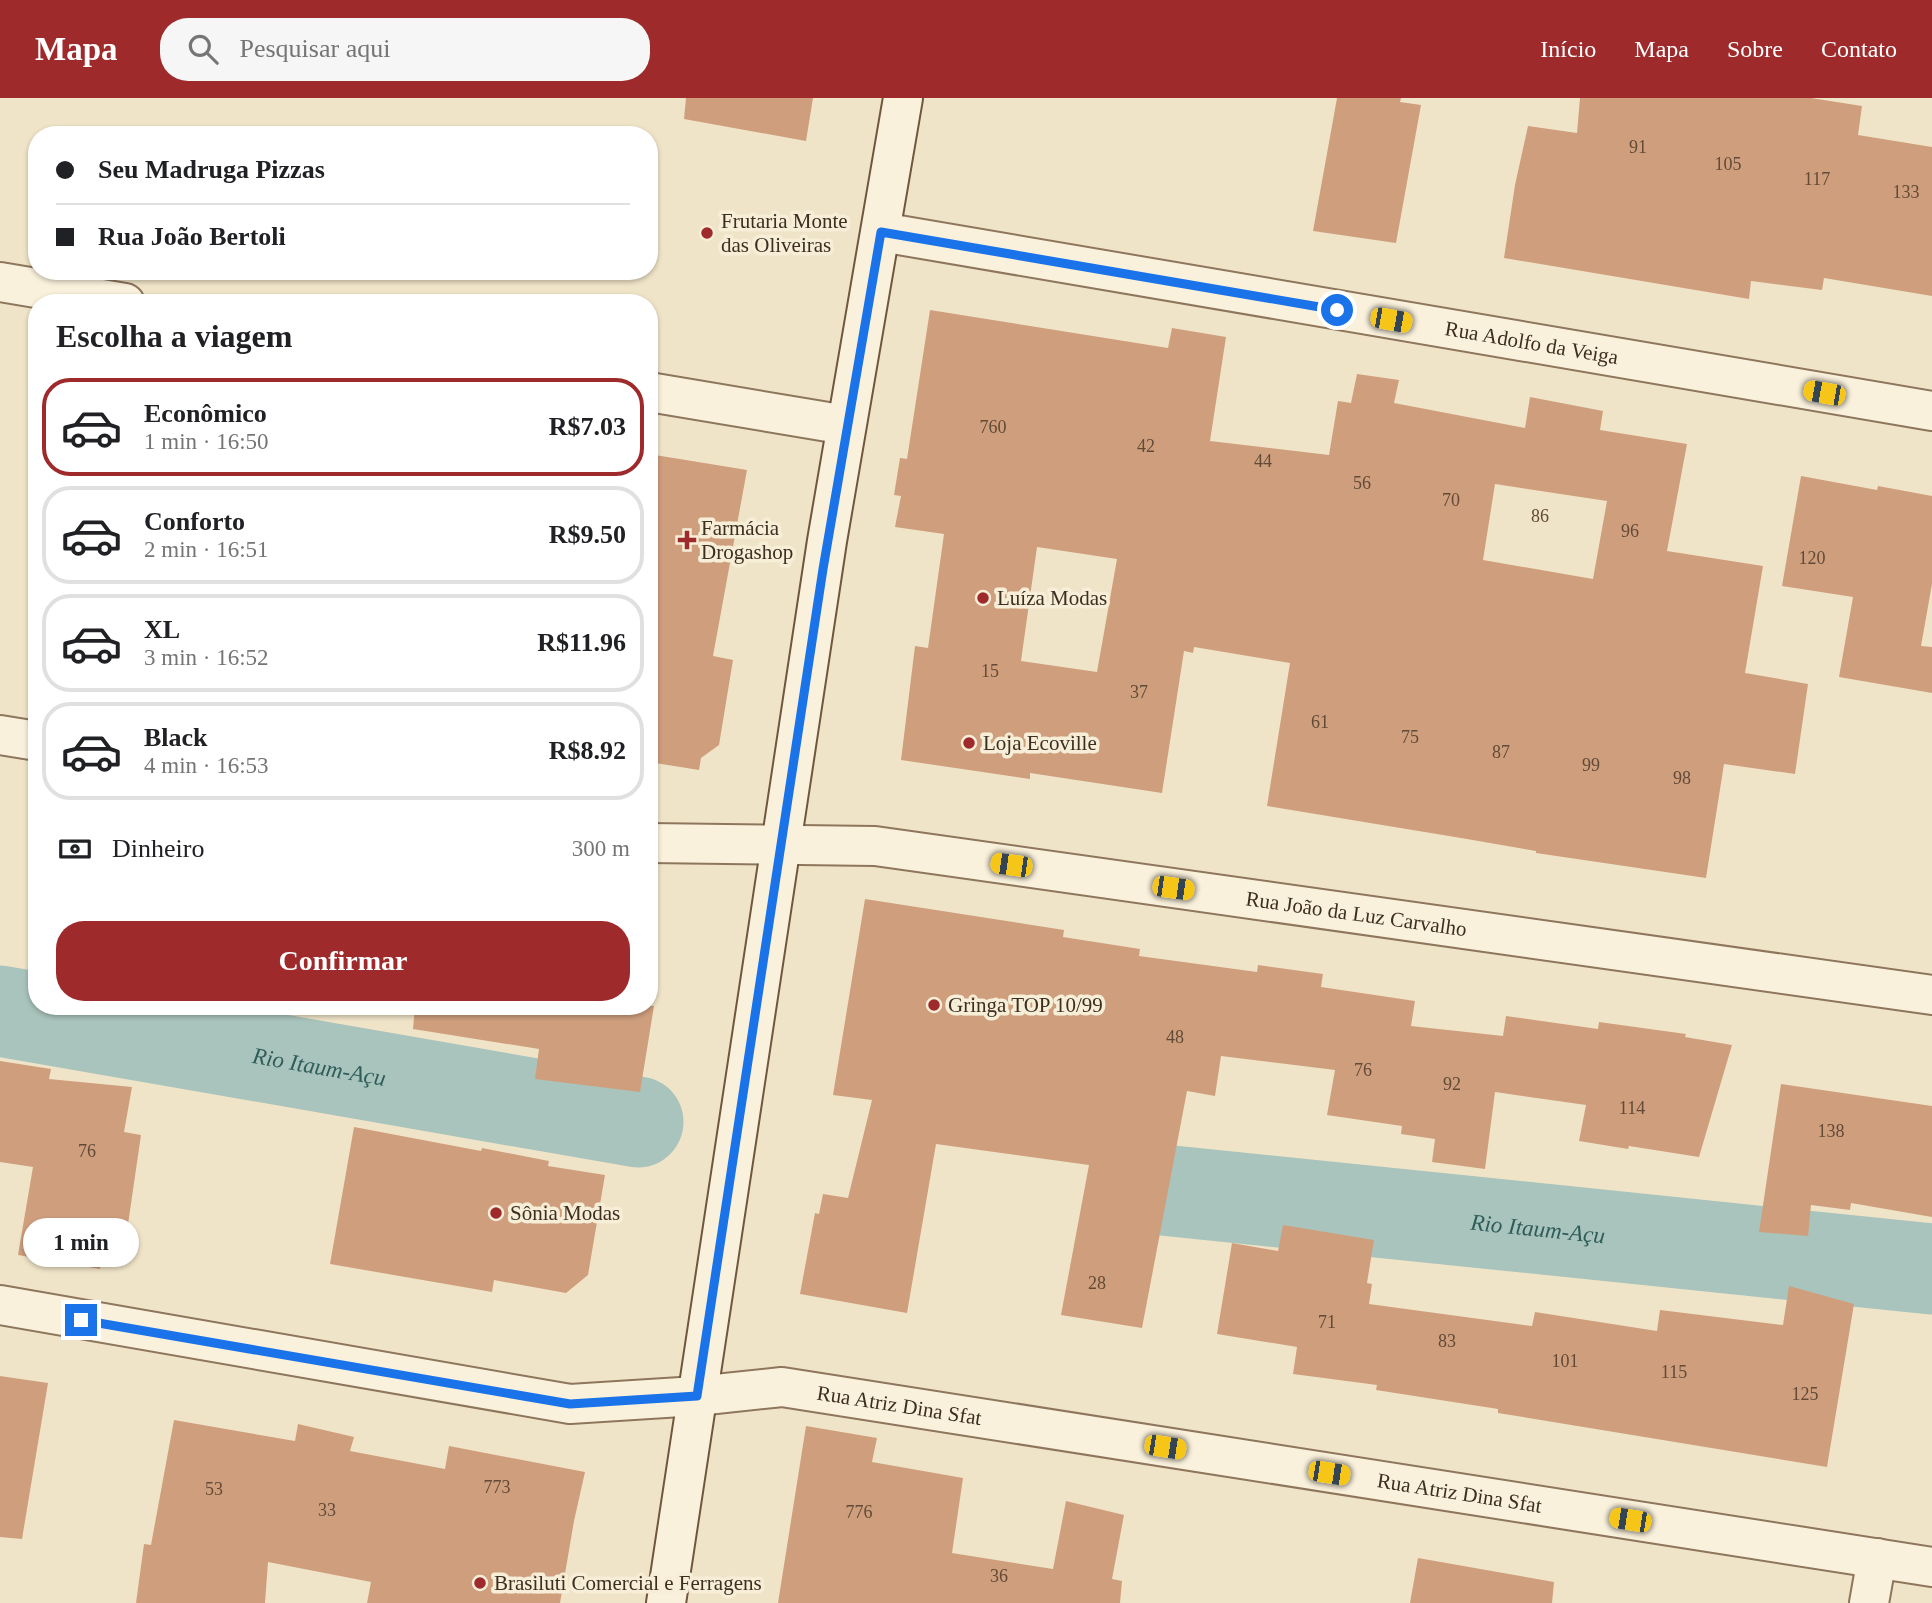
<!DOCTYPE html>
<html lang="pt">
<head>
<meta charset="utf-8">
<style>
	body { margin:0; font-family:"Times New Roman",serif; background:#f6f6f6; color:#202124; height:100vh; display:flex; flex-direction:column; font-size:26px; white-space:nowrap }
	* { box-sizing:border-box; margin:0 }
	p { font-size:23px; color:#757577 }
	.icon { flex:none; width:38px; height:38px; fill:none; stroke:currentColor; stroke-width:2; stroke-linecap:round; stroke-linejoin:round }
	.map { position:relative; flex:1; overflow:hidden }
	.sheet { position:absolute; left:28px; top:196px; width:630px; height:721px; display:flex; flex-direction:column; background:#fff; border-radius:28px; box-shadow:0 2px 5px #0004 }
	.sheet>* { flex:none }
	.banner { position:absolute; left:28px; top:28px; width:630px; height:154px; border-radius:28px; box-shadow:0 2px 5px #0004; display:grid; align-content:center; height:154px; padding:0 28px; background:#fff }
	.end { position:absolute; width:32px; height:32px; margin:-16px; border:9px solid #1a73e8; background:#fff; box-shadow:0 0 0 4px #fff }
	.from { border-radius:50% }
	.bubble { position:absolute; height:49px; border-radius:24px; background:#fff; box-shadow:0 2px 5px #0004; font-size:23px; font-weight:700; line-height:49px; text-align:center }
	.car { position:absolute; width:21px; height:42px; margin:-21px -10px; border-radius:9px; box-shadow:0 0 5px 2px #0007; background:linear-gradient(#f5c518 24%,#345 0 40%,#f5c518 0 76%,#345 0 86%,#f5c518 0) }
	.banner b { display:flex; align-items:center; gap:24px; height:66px; font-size:26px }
	.banner b+b { border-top:2px solid #e0e0e0 }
	.banner i { width:18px; height:18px; background:#202124 }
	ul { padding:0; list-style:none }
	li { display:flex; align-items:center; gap:21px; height:98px; margin:0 14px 10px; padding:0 14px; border:4px solid #e0e0e0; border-radius:28px }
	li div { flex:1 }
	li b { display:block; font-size:26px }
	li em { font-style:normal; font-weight:700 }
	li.current { border-color:#9e2a2b }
	li>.icon { width:63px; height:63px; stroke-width:1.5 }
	h2 { padding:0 28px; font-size:32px; line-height:84px }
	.pay { display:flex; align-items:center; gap:18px; height:77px; padding:0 28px; font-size:26px }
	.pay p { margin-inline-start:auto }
	.primary-button { display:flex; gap:14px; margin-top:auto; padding:14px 28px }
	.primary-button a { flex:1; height:80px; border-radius:28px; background:#9e2a2b; color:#fff; font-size:28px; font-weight:700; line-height:80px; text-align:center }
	header { display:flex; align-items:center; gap:42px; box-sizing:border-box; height:98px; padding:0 35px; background:#9e2a2b; color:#fff }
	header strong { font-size:33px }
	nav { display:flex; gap:38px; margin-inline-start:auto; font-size:24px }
	.search { width:490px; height:63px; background:#f6f6f6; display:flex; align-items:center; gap:18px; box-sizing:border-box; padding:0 24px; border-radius:28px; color:#757577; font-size:26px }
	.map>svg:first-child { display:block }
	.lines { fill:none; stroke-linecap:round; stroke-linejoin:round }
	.river { stroke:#a9c4bc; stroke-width:91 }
	.building { fill:#cf9f7d; fill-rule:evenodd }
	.minor-casing { stroke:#8d765c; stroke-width:42 }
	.tertiary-casing { stroke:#8d765c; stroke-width:42 }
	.secondary-casing { stroke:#6f573f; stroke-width:42 }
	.minor { stroke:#faf1dc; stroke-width:38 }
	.tertiary { stroke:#faf1dc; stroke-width:38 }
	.secondary { stroke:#faf1dc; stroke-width:38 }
	.route { stroke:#1a73e8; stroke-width:9 }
	.poi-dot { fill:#9e2a2b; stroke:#f7eed8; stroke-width:2.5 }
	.labels { text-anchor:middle; stroke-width:7; stroke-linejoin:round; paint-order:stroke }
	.number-label { font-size:18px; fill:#624a37 }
	.poi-label { font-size:21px; fill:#3d2e20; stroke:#f7eed8; text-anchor:start }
	.street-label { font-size:21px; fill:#3d2e20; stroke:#f7eed8 }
	.water-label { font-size:23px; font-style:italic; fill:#2f5d5a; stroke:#f7eed8 }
</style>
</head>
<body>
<header>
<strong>Mapa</strong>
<div class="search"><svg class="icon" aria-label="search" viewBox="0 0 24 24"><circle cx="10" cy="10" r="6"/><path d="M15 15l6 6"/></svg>Pesquisar aqui</div>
<nav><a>Início</a><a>Mapa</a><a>Sobre</a><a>Contato</a></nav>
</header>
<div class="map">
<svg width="1932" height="1505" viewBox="0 0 1932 1505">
	<rect width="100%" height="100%" fill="#f0e4c8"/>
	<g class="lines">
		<g class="river">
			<path id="s1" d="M 0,913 L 638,1024"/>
			<path id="s2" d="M 1143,1090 L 1932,1171"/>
		</g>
	</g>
	<path class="building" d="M 686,0 L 813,0 L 806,43 L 684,21 Z
		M 1337,0 L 1401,0 L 1400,4 L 1421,7 L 1396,145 L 1313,133 Z
		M 1580,0 L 1811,0 L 1862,8 L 1858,37 L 1932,49 L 1932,198 L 1824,180 L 1822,192 L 1751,183 L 1749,201 L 1504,160 L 1515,87 L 1528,28 L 1577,35 Z
		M 930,212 L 1168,250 L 1172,230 L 1226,239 L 1210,343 L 1329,357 L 1338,303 L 1351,305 L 1357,276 L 1399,282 L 1394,305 L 1525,330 L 1530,299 L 1603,313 L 1600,332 L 1687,346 L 1667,453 L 1763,468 L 1745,575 L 1808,586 L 1795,676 L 1724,666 L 1706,780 L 1536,755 L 1536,753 L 1461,740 L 1267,708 L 1290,565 L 1194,549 L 1193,555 L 1184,553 L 1162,695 L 1030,675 L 1030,681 L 901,662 L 915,548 L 928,550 L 944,436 L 895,429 L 901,398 L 894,397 L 900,360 L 907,361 ZM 1495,386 L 1607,403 L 1593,481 L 1483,462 ZM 1037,449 L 1117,461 L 1097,574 L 1021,563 Z
		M 649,356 L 747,372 L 713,558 L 733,562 L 719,647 L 701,660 L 699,672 L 649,664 Z
		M 1801,378 L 1877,392 L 1878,388 L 1932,398 L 1932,486 L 1921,548 L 1932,549 L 1932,595 L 1839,579 L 1853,499 L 1782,488 Z
		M 865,801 L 1064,832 L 1063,839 L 1140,851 L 1139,858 L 1257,874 L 1258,867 L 1323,876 L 1321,889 L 1415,903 L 1411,928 L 1503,938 L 1506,918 L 1598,931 L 1599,924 L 1686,936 L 1685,939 L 1732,947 L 1699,1059 L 1629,1048 L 1628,1051 L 1579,1043 L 1586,1007 L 1495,994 L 1485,1071 L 1432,1064 L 1435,1041 L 1401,1036 L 1402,1028 L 1327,1017 L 1335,972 L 1221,958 L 1215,998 L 1187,993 L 1142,1230 L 1061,1217 L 1089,1067 L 936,1046 L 907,1215 L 800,1196 L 815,1115 L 819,1116 L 823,1096 L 848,1100 L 872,1002 L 833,997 Z
		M 415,908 L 654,908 L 640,994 L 535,981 L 539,951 L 413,931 Z
		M 0,963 L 51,971 L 49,981 L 132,989 L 124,1034 L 141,1037 L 125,1147 L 104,1144 L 100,1171 L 18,1157 L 33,1069 L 0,1064 Z
		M 1781,986 L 1932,1008 L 1932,1119 L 1851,1105 L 1850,1112 L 1811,1107 L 1808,1138 L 1759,1134 Z
		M 354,1029 L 481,1053 L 482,1050 L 549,1063 L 548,1068 L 605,1077 L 588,1177 L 566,1195 L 494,1182 L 492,1194 L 330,1166 Z
		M 1283,1127 L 1374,1142 L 1367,1185 L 1372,1186 L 1369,1206 L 1532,1228 L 1535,1214 L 1657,1233 L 1660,1212 L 1783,1227 L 1789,1188 L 1854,1206 L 1827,1369 L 1498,1315 L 1498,1311 L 1376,1292 L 1377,1287 L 1293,1276 L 1297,1249 L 1217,1236 L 1232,1145 L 1278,1153 Z
		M 0,1278 L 48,1285 L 22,1441 L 0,1439 Z
		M 174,1322 L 295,1343 L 298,1326 L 354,1339 L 350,1353 L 445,1371 L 449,1348 L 585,1374 L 574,1423 L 560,1505 L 367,1505 L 371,1484 L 268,1464 L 265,1505 L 136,1505 L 144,1446 L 151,1447 Z
		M 806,1328 L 877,1340 L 872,1364 L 963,1380 L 952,1455 L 1053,1471 L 1066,1403 L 1124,1417 L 1112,1481 L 1122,1483 L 1120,1505 L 778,1505 Z
		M 1418,1460 L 1554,1484 L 1552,1505 L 1410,1505 Z"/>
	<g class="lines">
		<defs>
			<g id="minor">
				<path d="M 0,637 L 37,643"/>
				<path id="s3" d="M 649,745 L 875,748 L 1932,897"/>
				<path id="s4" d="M 0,1207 L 570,1306 L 697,1298 L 782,1289 L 1932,1469"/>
				<path d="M 1869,1505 L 1877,1460"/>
			</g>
			<g id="tertiary">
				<path id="s5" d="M 881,134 L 1932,313"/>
				<path d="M 0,184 L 125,205"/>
				<path d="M 649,294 L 846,327"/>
			</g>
			<path id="secondary" d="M 666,1505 L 827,443 L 903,0"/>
		</defs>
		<use href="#minor" class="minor-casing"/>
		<use href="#tertiary" class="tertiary-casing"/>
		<use href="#secondary" class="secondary-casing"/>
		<use href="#minor" class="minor"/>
		<use href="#tertiary" class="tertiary"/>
		<use href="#secondary" class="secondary"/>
	</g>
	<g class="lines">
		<path class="route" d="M 81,1222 L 570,1306 L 697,1298 L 823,471 L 881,134 L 1337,212"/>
	</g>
	<g class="poi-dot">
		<circle cx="707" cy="135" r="7"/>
		<path d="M683.5 431.5h7v7h7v7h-7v7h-7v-7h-7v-7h7z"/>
		<circle cx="983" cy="500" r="7"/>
		<circle cx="969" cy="645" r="7"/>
		<circle cx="934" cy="907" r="7"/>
		<circle cx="496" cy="1115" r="7"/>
		<circle cx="480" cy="1485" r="7"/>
	</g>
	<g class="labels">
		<g class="number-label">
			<text x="1638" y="55">91</text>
			<text x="1728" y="72">105</text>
			<text x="1817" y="87">117</text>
			<text x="1906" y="100">133</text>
			<text x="993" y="335">760</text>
			<text x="1146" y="354">42</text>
			<text x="1263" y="369">44</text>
			<text x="1362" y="391">56</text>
			<text x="1451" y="408">70</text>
			<text x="1540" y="424">86</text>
			<text x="1630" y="439">96</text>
			<text x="1812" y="466">120</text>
			<text x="990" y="579">15</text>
			<text x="1139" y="600">37</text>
			<text x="1320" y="630">61</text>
			<text x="1410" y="645">75</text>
			<text x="1501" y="660">87</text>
			<text x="1591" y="673">99</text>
			<text x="1682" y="686">98</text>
			<text x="1175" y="945">48</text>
			<text x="1363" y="978">76</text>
			<text x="1452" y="992">92</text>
			<text x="1632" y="1016">114</text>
			<text x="1831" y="1039">138</text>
			<text x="87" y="1059">76</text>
			<text x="1097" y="1191">28</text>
			<text x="1327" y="1230">71</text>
			<text x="1447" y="1249">83</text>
			<text x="1565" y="1269">101</text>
			<text x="1674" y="1280">115</text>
			<text x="1805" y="1302">125</text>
			<text x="497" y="1395">773</text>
			<text x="214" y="1397">53</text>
			<text x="327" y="1418">33</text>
			<text x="859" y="1420">776</text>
			<text x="999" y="1484">36</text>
		</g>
		<g class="poi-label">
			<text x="721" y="130">Frutaria Monte<tspan x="721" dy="24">das Oliveiras</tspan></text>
			<text x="701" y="437">Farmácia<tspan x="701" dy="24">Drogashop</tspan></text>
			<text x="997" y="507">Luíza Modas</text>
			<text x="983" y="652">Loja Ecoville</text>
			<text x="948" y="914">Gringa TOP 10/99</text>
			<text x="510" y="1122">Sônia Modas</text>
			<text x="494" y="1492">Brasiluti Comercial e Ferragens</text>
		</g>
		<g class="street-label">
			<text dy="7" stroke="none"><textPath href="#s5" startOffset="660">Rua Adolfo da Veiga</textPath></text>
			<text dy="7" stroke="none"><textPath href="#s3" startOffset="712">Rua João da Luz Carvalho</textPath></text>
			<text dy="7" stroke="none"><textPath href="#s4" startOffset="910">Rua Atriz Dina Sfat</textPath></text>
			<text dy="7" stroke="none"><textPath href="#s4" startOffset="1477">Rua Atriz Dina Sfat</textPath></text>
		</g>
		<g class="water-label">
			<text dy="8" stroke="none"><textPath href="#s1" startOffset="324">Rio Itaum-Açu</textPath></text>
			<text dy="8" stroke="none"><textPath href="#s2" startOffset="397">Rio Itaum-Açu</textPath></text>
		</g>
	</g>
</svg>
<i class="end from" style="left:1337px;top:212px"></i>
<i class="end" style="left:81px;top:1222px"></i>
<div class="bubble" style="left:23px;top:1120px;width:116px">1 min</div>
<i class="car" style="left:1391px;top:222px;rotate:100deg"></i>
<i class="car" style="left:1824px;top:295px;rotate:280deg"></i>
<i class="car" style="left:1011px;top:767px;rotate:278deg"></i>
<i class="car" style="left:1173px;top:790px;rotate:98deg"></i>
<i class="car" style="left:1165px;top:1349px;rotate:99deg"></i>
<i class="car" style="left:1329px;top:1375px;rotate:99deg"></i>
<i class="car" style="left:1630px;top:1422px;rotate:279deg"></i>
<div class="banner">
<b><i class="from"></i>Seu Madruga Pizzas</b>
<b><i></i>Rua João Bertoli</b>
</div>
<section class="sheet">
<h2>Escolha a viagem</h2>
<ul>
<li class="current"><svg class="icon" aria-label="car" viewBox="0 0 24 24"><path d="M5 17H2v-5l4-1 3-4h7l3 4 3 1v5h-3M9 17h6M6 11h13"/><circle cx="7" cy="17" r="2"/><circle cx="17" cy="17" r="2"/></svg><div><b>Econômico</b><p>1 min · 16:50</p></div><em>R$7.03</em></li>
<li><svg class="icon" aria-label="car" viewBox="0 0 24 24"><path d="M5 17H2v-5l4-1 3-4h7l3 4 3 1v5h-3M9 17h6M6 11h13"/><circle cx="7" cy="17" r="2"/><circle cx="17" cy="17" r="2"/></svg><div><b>Conforto</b><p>2 min · 16:51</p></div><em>R$9.50</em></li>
<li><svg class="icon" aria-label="car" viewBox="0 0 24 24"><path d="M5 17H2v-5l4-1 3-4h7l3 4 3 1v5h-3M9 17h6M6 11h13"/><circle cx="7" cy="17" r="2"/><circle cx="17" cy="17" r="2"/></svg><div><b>XL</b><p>3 min · 16:52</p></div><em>R$11.96</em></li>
<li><svg class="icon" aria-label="car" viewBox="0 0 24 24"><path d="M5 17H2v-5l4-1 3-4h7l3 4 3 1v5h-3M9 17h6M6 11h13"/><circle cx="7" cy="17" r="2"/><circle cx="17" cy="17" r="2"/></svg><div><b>Black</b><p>4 min · 16:53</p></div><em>R$8.92</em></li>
</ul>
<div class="pay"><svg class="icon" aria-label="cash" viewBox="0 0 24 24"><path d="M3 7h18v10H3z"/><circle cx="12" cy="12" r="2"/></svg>Dinheiro<p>300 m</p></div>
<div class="primary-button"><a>Confirmar</a></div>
</section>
</div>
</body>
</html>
